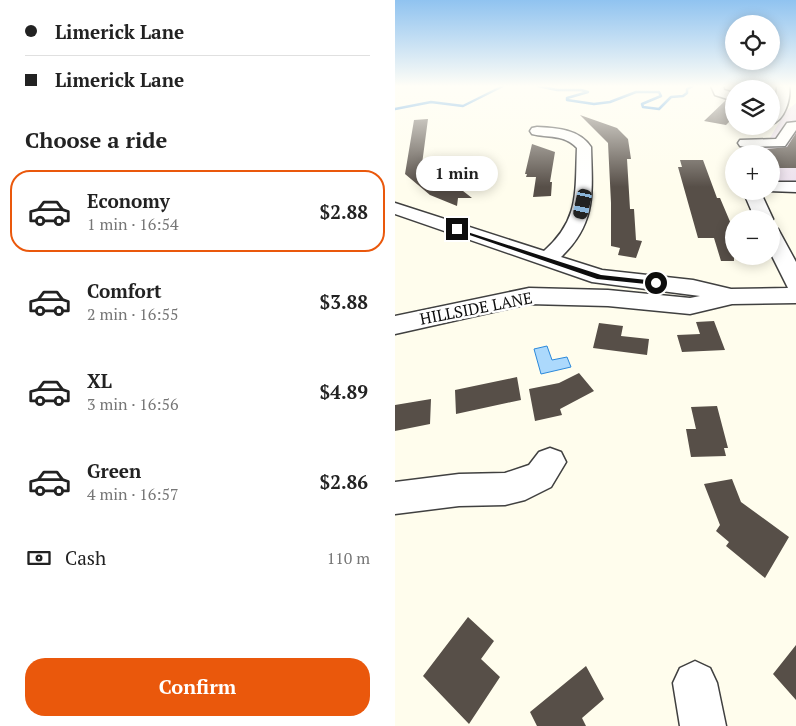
<!DOCTYPE html>
<html lang="en">
<head>
<meta charset="utf-8">
<style>
	body { margin:0; font-family:"PT Serif",serif; background:#f6f6f6; color:#222; height:100vh; display:flex; flex-direction:column; font-size:19px; white-space:nowrap }
	* { box-sizing:border-box; margin:0 }
	p { font-size:16px; color:#767676 }
	.icon { flex:none; width:28px; height:28px; fill:none; stroke:currentColor; stroke-width:2; stroke-linecap:round; stroke-linejoin:round }
	.map { position:relative; flex:1; overflow:hidden }
	.sheet { display:flex; flex-direction:column; background:#fff; width:395px }
	.sheet>* { flex:none }
	.guide { display:grid; align-content:center; height:110px; padding:0 25px; background:#fff }
	.buttons { position:absolute; left:330px; top:15px; display:grid; gap:10px }
	.buttons a { display:grid; place-items:center; width:55px; height:55px; border-radius:50%; background:#fff; box-shadow:0 2px 12px #0003; font-size:25px }
	.end { position:absolute; width:22px; height:22px; margin:-11px; border:6px solid #0d0d0d; background:#fff; box-shadow:0 0 0 2px #fff }
	.from { border-radius:50% }
	.bubble { position:absolute; height:35px; border-radius:18px; background:#fff; box-shadow:0 2px 12px #0003; font-size:16px; font-weight:700; line-height:35px; text-align:center }
	.car { position:absolute; width:15px; height:30px; margin:-15px -8px; border-radius:6px; box-shadow:0 0 4px 1px #0007; background:linear-gradient(#222 24%,#8ab4d8 0 40%,#222 0 76%,#8ab4d8 0 86%,#222 0) }
	.guide b { display:flex; align-items:center; gap:18px; height:48px; font-size:19px }
	.guide b+b { border-top:1px solid #e0e0e0 }
	.guide i { width:12px; height:12px; background:#222 }
	ul { padding:0; list-style:none }
	li { display:flex; align-items:center; gap:15px; height:82px; margin:0 10px 8px; padding:0 15px; border:2px solid transparent; border-radius:20px }
	li div { flex:1 }
	li b { display:block; font-size:19px }
	li em { font-style:normal; font-weight:700 }
	li.on { border-color:#ea580c }
	li>.icon { width:45px; height:45px; stroke-width:1.5 }
	h2 { padding:0 25px; font-size:22px; line-height:60px }
	.pay { display:flex; align-items:center; gap:12px; height:55px; padding:0 25px; font-size:19px }
	.pay p { margin-inline-start:auto }
	.primary-button { display:flex; gap:10px; margin-top:auto; padding:10px 25px }
	.primary-button a { flex:1; height:58px; border-radius:20px; background:#ea580c; color:#fff; font-size:20px; font-weight:700; line-height:58px; text-align:center }
	main { display:flex; flex:1; min-height:0 }
	.map>svg:first-child { display:block }
	.industrial { fill:#ece0ed }
	.water { fill:#acd9fc; stroke:#2b89db }
	.lines { fill:none; stroke-linecap:round; stroke-linejoin:round }
	.stream { stroke:#2b89db; stroke-width:2.5 }
	.building { fill:#574f48 }
	.minor-casing { stroke:#404040; stroke-width:3 }
	.minor { fill:#fff; fill-rule:evenodd }
	.route { fill:#0d0d0d }
	.labels { text-anchor:middle; stroke-width:5; stroke-linejoin:round; paint-order:stroke }
	.street-label { font-size:16px; fill:#0d0d0d; stroke:#fff }
</style>
</head>
<body>
<main>
<section class="sheet">
<div class="guide">
<b><i class="from"></i>Limerick Lane</b>
<b><i></i>Limerick Lane</b>
</div>
<h2>Choose a ride</h2>
<ul>
<li class="on"><svg class="icon" aria-label="car" viewBox="0 0 24 24"><path d="M5 17H2v-5l4-1 3-4h7l3 4 3 1v5h-3M9 17h6M6 11h13"/><circle cx="7" cy="17" r="2"/><circle cx="17" cy="17" r="2"/></svg><div><b>Economy</b><p>1 min · 16:54</p></div><em>$2.88</em></li>
<li><svg class="icon" aria-label="car" viewBox="0 0 24 24"><path d="M5 17H2v-5l4-1 3-4h7l3 4 3 1v5h-3M9 17h6M6 11h13"/><circle cx="7" cy="17" r="2"/><circle cx="17" cy="17" r="2"/></svg><div><b>Comfort</b><p>2 min · 16:55</p></div><em>$3.88</em></li>
<li><svg class="icon" aria-label="car" viewBox="0 0 24 24"><path d="M5 17H2v-5l4-1 3-4h7l3 4 3 1v5h-3M9 17h6M6 11h13"/><circle cx="7" cy="17" r="2"/><circle cx="17" cy="17" r="2"/></svg><div><b>XL</b><p>3 min · 16:56</p></div><em>$4.89</em></li>
<li><svg class="icon" aria-label="car" viewBox="0 0 24 24"><path d="M5 17H2v-5l4-1 3-4h7l3 4 3 1v5h-3M9 17h6M6 11h13"/><circle cx="7" cy="17" r="2"/><circle cx="17" cy="17" r="2"/></svg><div><b>Green</b><p>4 min · 16:57</p></div><em>$2.86</em></li>
</ul>
<div class="pay"><svg class="icon" aria-label="cash" viewBox="0 0 24 24"><path d="M3 7h18v10H3z"/><circle cx="12" cy="12" r="2"/></svg>Cash<p>110 m</p></div>
<div class="primary-button"><a>Confirm</a></div>
</section>
<div class="map">
<svg width="401" height="726" viewBox="0 0 401 726">
	<rect width="100%" height="100%" fill="#fffded"/>
	<path class="industrial" d="M 401,103 L 401,193 L 395,193 L 376,178 L 376,154 L 369,154 L 368,150 L 390,112 Z"/>
	<path class="water" d="M 152,346 L 157,360 L 172,357 L 176,367 L 146,374 L 139,349 Z"/>
	<g class="lines">
		<path class="stream" d="M 143,86 L 162,90 L 186,90 L 193,92 L 172,98 L 172,100 L 199,104 L 215,102 L 241,92 L 264,92 L 266,96 L 247,104 L 248,107 L 264,109 L 276,97 L 288,96 L 292,93 L 292,89 L 298,86
			M 0,109 L 36,102 L 68,106 L 108,86"/>
	</g>
	<path class="building" d="M 331,100 L 339,103 L 339,117 L 331,125 L 309,121 Z
		M 185,115 L 222,128 L 233,139 L 236,159 L 232,159 L 235,209 L 239,209 L 241,240 L 247,241 L 241,258 L 223,255 L 225,248 L 216,246 L 216,203 L 213,143 Z
		M 33,119 L 25,179 L 45,173 L 77,198 L 63,198 L 62,206 L 35,195 L 10,174 L 19,120 Z
		M 401,133 L 401,168 L 383,168 L 372,149 L 392,147 Z
		M 137,144 L 160,152 L 155,182 L 157,182 L 156,196 L 138,197 L 141,177 L 131,177 L 132,174 L 130,174 Z
		M 285,160 L 308,160 L 322,198 L 325,198 L 339,231 L 339,261 L 326,261 L 319,238 L 303,238 L 283,167 L 287,167 Z
		M 319,321 L 330,350 L 287,352 L 282,335 L 305,334 L 301,322 Z
		M 204,323 L 228,326 L 226,336 L 254,339 L 252,355 L 198,348 Z
		M 184,373 L 199,391 L 165,409 L 167,415 L 140,421 L 134,389 L 164,383 Z
		M 122,377 L 126,400 L 61,414 L 60,390 Z
		M 36,399 L 35,424 L 0,431 L 0,405 Z
		M 322,406 L 333,448 L 329,448 L 331,456 L 296,457 L 291,429 L 301,429 L 296,407 Z
		M 337,479 L 346,502 L 394,537 L 370,578 L 331,546 L 334,542 L 321,531 L 325,525 L 309,484 Z
		M 73,617 L 99,641 L 86,659 L 105,677 L 74,724 L 28,676 Z
		M 401,645 L 401,700 L 378,674 Z
		M 191,666 L 209,699 L 187,718 L 191,726 L 142,726 L 135,712 Z"/>
	<g class="lines">
		<defs>
			<path id="minor" d="M 316,86 L 328,86 L 329,90 L 339,93 L 339,101 L 320,95 Z
				M 382,86 L 394,86 C 396,98 390,121 376,124 L 376,111 L 381,100 Z
				M 401,122 L 401,130 L 390,146 L 350,147 L 345,146 L 343,143 L 345,140 L 381,139 L 392,123 Z
				M 142,127 C 162,128 184,129 196,147 C 197,192 202,223 166,257 L 207,270 L 298,280 L 336,289 L 393,288 L 376,254 L 376,227 L 383,229 L 401,262 L 401,303 L 337,304 L 295,314 L 213,306 L 134,304 L 0,334 L 0,316 L 134,288 L 213,290 L 295,298 L 305,296 L 197,282 L 0,214 L 0,203 L 149,251 C 185,219 180,192 182,148 C 169,134 153,138 137,134 L 135,131 L 137,128 Z
				M 376,182 L 401,182 L 401,192 L 373,191 L 376,191 Z
				M 348,191 L 365,191 L 378,219 L 376,222 L 376,219 L 360,219 Z
				M 155,448 L 166,452 L 171,462 L 156,487 L 130,500 L 110,505 L 64,506 L 0,514 L 0,482 L 64,474 L 110,473 L 134,465 L 144,452 Z
				M 300,661 L 315,668 L 322,683 L 331,726 L 285,726 L 278,683 L 285,668 Z"/>
		</defs>
		<use href="#minor" class="minor-casing"/>
		<use href="#minor" class="minor"/>
	</g>
	<linearGradient id="sky" x2="0" y2="1"><stop stop-color="#90c3f0"/><stop offset="0.46" stop-color="#fffef7"/><stop offset="1" stop-color="#fffef7" stop-opacity="0"/></linearGradient>
	<rect width="401" height="187" fill="url(#sky)"/>
	<path class="route" d="M 60,228 L 206,275 L 261,281 L 264,283 L 261,285 L 202,279 L 60,230 Z"/>
	<g class="labels">
		<g class="street-label">
			<text transform="translate(81 308) rotate(-11)" y="6">HILLSIDE LANE</text>
		</g>
	</g>
</svg>
<div class="buttons">
<a><svg class="icon" aria-label="locate" viewBox="0 0 24 24"><circle cx="12" cy="12" r="6"/><path d="M12 2v4M12 18v4M2 12h4M18 12h4"/></svg></a>
<a><svg class="icon" aria-label="layers" viewBox="0 0 24 24"><path d="M12 4l9 5-9 5-9-5zM3 14l9 5 9-5"/></svg></a>
<a>+</a>
<a>−</a>
</div>
<i class="end from" style="left:261px;top:283px"></i>
<i class="end" style="left:62px;top:229px"></i>
<div class="bubble" style="left:21px;top:156px;width:82px">1 min</div>
<i class="car" style="left:188px;top:204px;rotate:192deg"></i>
</div>
</main>
</body>
</html>
